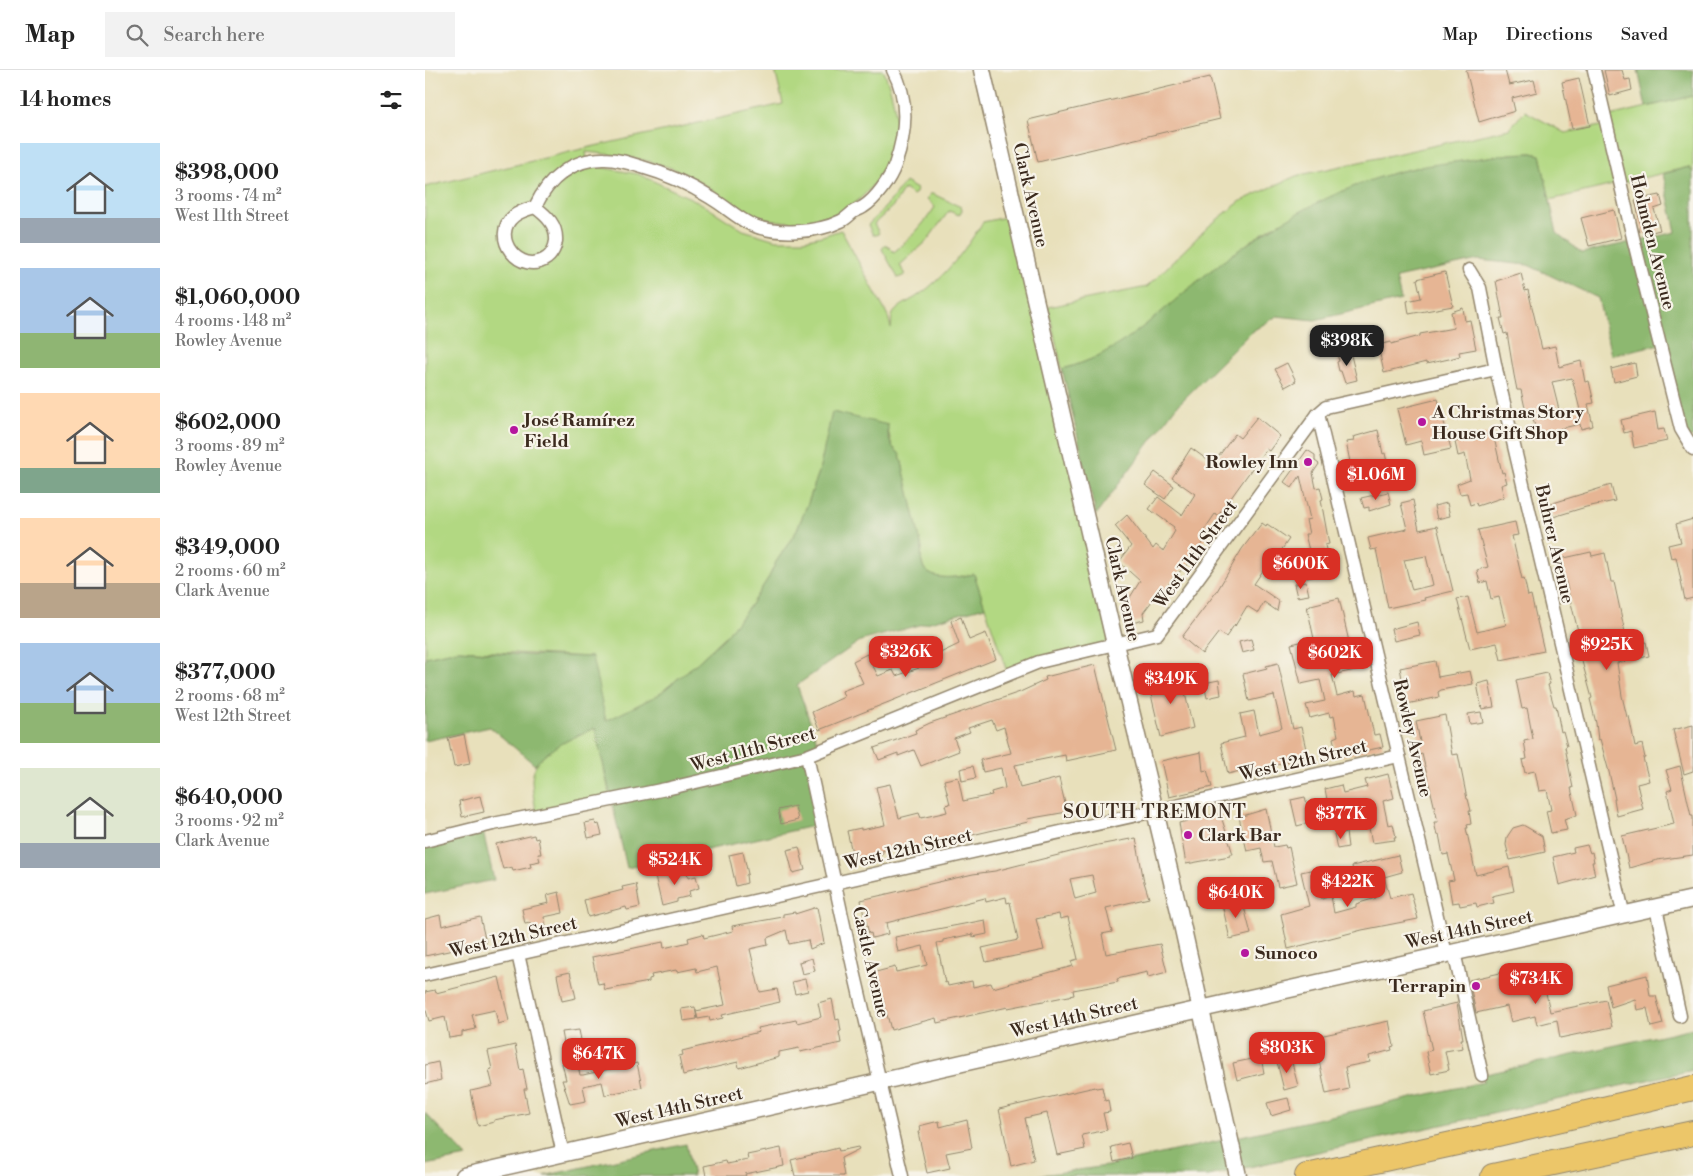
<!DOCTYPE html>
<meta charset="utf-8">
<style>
body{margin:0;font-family:"Libre Bodoni",serif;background:#f2f2f2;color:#222;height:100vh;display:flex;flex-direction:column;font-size:19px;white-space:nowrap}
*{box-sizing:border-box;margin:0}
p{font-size:16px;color:#767676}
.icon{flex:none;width:28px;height:28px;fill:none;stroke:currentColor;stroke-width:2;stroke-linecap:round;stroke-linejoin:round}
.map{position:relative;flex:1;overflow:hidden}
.sheet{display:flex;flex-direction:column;background:#fff;width:425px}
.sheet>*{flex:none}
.price{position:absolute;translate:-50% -42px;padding:0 11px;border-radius:10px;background:#d93025;color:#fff;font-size:16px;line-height:32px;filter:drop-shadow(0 1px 2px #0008)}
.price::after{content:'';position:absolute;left:50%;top:30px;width:15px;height:11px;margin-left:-8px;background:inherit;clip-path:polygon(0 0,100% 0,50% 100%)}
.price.selected{background:#222;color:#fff}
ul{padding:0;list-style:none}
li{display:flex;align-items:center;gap:15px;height:125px;padding:0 20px}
li span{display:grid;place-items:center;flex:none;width:140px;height:100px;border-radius:0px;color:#555}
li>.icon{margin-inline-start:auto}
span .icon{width:60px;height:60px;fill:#fffc;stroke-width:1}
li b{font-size:21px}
h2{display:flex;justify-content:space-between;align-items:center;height:60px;padding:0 20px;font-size:21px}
header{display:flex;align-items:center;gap:30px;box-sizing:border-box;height:70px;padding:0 25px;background:#fff;border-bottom:1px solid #e0e0e0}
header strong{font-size:24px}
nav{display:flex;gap:28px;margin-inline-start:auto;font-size:18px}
.search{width:350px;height:45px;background:#f2f2f2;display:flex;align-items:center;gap:12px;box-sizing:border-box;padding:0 18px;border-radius:0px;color:#767676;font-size:19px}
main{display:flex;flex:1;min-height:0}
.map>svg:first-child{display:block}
.green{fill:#b2d882;stroke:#768150}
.forest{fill:#8db870;stroke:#647147}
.building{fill:#e6b594;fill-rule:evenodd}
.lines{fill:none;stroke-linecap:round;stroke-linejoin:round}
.minor-casing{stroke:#92856c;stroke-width:15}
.tertiary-casing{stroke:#92856c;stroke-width:19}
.motorway-casing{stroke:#92856c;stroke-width:26}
.minor{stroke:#fff;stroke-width:12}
.tertiary{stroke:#fff;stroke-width:16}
.motorway{stroke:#ecc669;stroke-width:24}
.poi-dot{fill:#b5179e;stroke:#f7f3e8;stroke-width:2}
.labels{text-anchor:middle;stroke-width:4.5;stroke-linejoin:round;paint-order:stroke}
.street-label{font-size:18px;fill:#3b2a1e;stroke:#f7f3e8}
.poi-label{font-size:18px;font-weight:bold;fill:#3b2a1e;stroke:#f7f3e8;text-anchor:start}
.neighbourhood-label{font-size:19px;letter-spacing:1px;fill:#3b2a1e;stroke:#f7f3e8}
</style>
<header>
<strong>Map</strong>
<div class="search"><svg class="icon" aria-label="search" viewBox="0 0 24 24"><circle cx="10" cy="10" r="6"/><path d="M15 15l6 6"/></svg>Search here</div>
<nav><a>Map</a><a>Directions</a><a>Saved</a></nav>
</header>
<main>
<section class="sheet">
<h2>14 homes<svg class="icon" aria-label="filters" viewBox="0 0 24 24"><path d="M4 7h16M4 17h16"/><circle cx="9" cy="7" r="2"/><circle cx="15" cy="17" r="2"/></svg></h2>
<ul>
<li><span style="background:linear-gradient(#bfe0f5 75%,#9aa5b1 0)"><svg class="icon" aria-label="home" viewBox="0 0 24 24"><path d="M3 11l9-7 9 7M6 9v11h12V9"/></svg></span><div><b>$398,000</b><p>3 rooms · 74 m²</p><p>West 11th Street</p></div></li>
<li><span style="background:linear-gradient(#a9c7e8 65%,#8fb573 0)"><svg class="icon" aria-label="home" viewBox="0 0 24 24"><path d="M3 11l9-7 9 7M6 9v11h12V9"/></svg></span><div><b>$1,060,000</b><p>4 rooms · 148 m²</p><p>Rowley Avenue</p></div></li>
<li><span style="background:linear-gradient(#ffd9b3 75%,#7fa58c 0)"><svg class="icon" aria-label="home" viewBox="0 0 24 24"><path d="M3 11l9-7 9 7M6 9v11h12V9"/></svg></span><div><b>$602,000</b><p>3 rooms · 89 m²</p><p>Rowley Avenue</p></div></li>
<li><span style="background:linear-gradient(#ffd9b3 65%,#b9a48a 0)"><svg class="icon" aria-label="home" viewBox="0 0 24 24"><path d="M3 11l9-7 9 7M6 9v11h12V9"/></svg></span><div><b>$349,000</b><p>2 rooms · 60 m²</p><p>Clark Avenue</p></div></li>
<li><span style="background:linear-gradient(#a9c7e8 60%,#8fb573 0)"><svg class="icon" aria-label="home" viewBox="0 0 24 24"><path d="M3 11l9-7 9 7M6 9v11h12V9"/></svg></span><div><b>$377,000</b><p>2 rooms · 68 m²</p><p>West 12th Street</p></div></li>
<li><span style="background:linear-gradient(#dfe7d0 75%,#9aa5b1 0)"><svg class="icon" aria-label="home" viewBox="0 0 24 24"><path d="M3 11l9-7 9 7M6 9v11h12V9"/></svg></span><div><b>$640,000</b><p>3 rooms · 92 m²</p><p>Clark Avenue</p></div></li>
</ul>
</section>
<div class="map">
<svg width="1268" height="1106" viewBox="0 0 1268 1106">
<rect width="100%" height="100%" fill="#f7f3e8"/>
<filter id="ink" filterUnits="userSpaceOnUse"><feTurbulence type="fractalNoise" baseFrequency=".02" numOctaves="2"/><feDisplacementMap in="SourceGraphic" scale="10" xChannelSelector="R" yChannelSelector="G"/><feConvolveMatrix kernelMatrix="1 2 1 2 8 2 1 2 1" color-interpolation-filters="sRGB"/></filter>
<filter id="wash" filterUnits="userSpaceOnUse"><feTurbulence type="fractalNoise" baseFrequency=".0096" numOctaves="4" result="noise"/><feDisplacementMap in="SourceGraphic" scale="20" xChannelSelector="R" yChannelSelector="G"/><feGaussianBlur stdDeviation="1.12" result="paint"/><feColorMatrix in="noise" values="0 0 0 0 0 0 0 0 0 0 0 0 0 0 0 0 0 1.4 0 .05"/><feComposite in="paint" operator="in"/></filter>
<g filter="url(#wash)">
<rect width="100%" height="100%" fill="#e8e0bb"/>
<g class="green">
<path d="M350,0H458L460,4C475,44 476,72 452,109C426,149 380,160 336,147C330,145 323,144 318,141C311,138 305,132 299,128C283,117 265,105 246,98C219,88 190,85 161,82L163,95L213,104L274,132L318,160L351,170H379L397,166L416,160L463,246L466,258C467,255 466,249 467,246C471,236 486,231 494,225C521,206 540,180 558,152L590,145L690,574L583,605L549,504C525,509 490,514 497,478L475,384L467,376L463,360L408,342L394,402L383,433L371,462L351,492L344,507L325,536L300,567L272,593L233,625L181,652L166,587L34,580L0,587V117L161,78L358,34Z"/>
<path d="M1268,26V103L1264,97L1125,130L1115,85L1107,83L1085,84L990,98L965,104L912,124L847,157L826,171L773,211L730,249L695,274L667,289L649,296L637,299L623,237L722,217L784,156L816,131L871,106L1084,59L1100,41L1140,63L1181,55L1180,47Z"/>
<path d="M480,112L492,119L491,123L488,125L479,119L469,135L449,154L454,163L452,165H448L443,155L463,134Z"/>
<path d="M505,124H508L536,137L537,140L534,145L524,141L501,172L475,195L480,205L473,208L457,179L460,175H462L469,182C485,169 499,154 510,137L502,129Z"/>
<path d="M170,657L186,731L112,746C110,734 107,722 107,710C108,680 148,669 170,657Z"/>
</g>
<g class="forest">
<path d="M1213,0H1268V26L1221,37Z"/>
<path d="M1107,83L1115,85L1132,163L1157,183L1251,162L1238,104L1264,97L1268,103V367L1262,368L1235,274L1186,285L1173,228L1103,195L1053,190L971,208L976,230L890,250L852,246L826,262L750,338L671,445L637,299C692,286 731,245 773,211C832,162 914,113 990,98C1007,94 1025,93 1043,90C1064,87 1085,83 1107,83Z"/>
<path d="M407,342L463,355C462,367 465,377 475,384L497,478C490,514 525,509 549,504L560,537L435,571L372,615L395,680L382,686L397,754L202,798L170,658C149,667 125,677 110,695L65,657L0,671V587L34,580L101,585L167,587L181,651L233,625L272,593L300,567L325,536L344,507L351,492L371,462L383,433L394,402Z"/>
<path d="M57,757L69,810L0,824V771Z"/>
<path d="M1268,958V1000L783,1106H609L682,1096L1058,1012L1057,1005Z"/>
<path d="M0,1043L42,1087L0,1095Z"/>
<path d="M261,1074L268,1106H119Z"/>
</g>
<g id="blocks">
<g class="building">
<path d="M1041,0H1080L1084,15L1109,10L1112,22L1087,28L1090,41L1054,52Z"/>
<path d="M1179,0H1197L1200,10L1205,9L1207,20L1185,26Z"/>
<path d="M785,7L795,49L613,92L603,50Z"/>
<path d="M1154,8L1165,56L1147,59L1137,12Z"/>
<path d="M1235,125L1238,136L1229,139L1235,160L1218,164L1210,130Z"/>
<path d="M1189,140L1196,168L1164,176L1156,148Z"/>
<path d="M1020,202L1028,236L984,244L982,231L996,228L992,209Z"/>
<path d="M1096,203L1100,221L1103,220L1117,279L1130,276L1134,297L1156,291L1160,312L1164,311L1169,333L1163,334L1168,356L1156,359L1155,354L1112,364L1107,345L1102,347L1096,320H1092L1089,305L1082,263L1079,264L1075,248H1078L1071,211ZM1147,308L1155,340L1135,344L1127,312Z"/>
<path d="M1038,238L1040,251L1045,250L1051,279L1034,282L1035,286L1024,289L1001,294V292L959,303L953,275L966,272V274L995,266V264L1029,258L1026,242Z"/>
<path d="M925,281L932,310L920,313L916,301H914L912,292L914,291L912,284Z"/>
<path d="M862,293L871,311L860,317L850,299Z"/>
<path d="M1210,293L1212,306L1189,312L1186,299Z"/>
<path d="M1013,329L1026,379L999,385L996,371L981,375L972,339Z"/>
<path d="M1230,342L1233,360L1239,359L1242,371L1209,378L1206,361L1199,363L1196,350Z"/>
<path d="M832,347L855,366L844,381L841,379L793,446L790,444L777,463L782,467L763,494L749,507L739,521L736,519L718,543L719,550L707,553L705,545L700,546L697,530L704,529L715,511L694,492L706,476L690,456L702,445L728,479L731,475L738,481L750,461L748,459L749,457L724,439L733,427L757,445L770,424L747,408L766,378L788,394L810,364L815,368Z"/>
<path d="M953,360L958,384L960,383L963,397L923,407L919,394L925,392L921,372L929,371L928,367Z"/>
<path d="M1068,363L1077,403L1079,402L1082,413L1076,415L1079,427L1052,436L1051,433L1045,435L1042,423L1035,424L1032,414L1045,409L1040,384L1033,386L1030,372Z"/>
<path d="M882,380L890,385V391L894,394L888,403L891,418L895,417L898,429L896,430L904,474L900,475L906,503L882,508L879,495L887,493L880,464H884L881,450L885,449L875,406L867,418L859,412Z"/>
<path d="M730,402L749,416L740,429L720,415Z"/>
<path d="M1186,415L1190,431L1161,437L1128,447L1125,434Z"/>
<path d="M963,422L966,434L944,441V437L939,438L936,428Z"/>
<path d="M988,430L994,460L1012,456L1028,521L999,528L1000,530L963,538L951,479L946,480L943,468L982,459L976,433ZM1001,486L1008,515L987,520L979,490Z"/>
<path d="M1022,433L1025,446L1012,449L1009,436Z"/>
<path d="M1268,449V528L1260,530L1251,487L1246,488L1243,475L1256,472L1251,454Z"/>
<path d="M1090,452L1093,465L1087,466L1097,509L1099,508L1103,526L1106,525L1119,581L1076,590L1072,573L1045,579L1032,529L1043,527L1052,562L1081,555L1074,527L1066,529L1062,511L1055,513L1052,500L1063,497L1053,460Z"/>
<path d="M837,453L841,456L842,454L864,469L845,497L841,496L829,514L854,531L852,541L839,532L833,543L822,536L810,556V554L801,567L794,562L777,584L757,567L792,521L817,479Z"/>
<path d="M1166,482L1167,486L1180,483L1186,512H1189L1203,576L1221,572L1224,586L1192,593L1197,626L1202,647L1204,646L1210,676L1217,674L1220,688H1218L1224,711L1212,714L1218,739L1192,746L1189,729H1190L1184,702L1175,669L1173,670L1171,653L1165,629L1167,628L1149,562L1153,561L1135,489Z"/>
<path d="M881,512L884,525L872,527L869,514Z"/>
<path d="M914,528L927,585L931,584L935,599L907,605L912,626L930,621L931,626L940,624L949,665L955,664L958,677L916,686H912L908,668L913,666L909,646L905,647L904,643L885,648L881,635L900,631L895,610L876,614L866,574L889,569L882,536Z"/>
<path d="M536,547L544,570L561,563L571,589L394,660L387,642L419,627L417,621L438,613L428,591L442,584L453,606L468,600L471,606L494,598L492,591L506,585L507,587L534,574L526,551Z"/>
<path d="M992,552L995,565L969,571L966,559Z"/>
<path d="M826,569L829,580L817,583L814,572Z"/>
<path d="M1010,591L1013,607L1045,601L1048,614L1016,620L1013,622L1014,627L982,634L975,598Z"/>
<path d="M853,593L868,659L876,657L883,688L823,701V699L803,704L796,673L820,667L815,644L829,641L834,664L857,658L849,625L824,631L818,604L842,598L841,596Z"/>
<path d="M670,595L691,680L641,691L640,685L590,695L595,718L634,708L642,742L602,749L603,752L487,779L486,774L457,781L458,783L429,791L422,761L436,758V760L460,755L451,717L465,714L474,748L494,743L496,748L522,742L520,735L525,734L519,710L533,707L538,731L567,725L566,722L580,718L576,698L558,702L555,690L586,683L579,657L571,660L567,650L543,658L545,662L529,668L534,681L496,696L489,680L473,686V683L454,690L449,678L491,663L490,660L505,653L595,622L621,610L620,607Z"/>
<path d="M1122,603L1125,614L1123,615L1129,636H1131L1136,662L1138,661L1142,676L1140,677L1148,718H1146L1152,745L1139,749L1142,760L1126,763L1121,741L1126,740L1122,720L1114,721L1110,701L1100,703L1097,690L1102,689L1099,671L1108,669L1102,638L1097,639L1091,610Z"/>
<path d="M759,604L762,619H759L768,658L736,667L723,612Z"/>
<path d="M794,610L796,625L782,628L779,613Z"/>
<path d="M1064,611L1069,637L1057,639L1052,614Z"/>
<path d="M1056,642L1058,652L1045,654L1043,644Z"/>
<path d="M1020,645L1027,685L1033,684L1042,729H1043L1046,741H1044L1046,754L1042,755L1043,758H1041L1051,805L1084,797L1089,821L1067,826L1069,833L1052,837L1051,833L1035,836L1034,832L1027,833L1023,811L1029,810L1023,784L1018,785L1014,764L1012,765L1009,752H1013L997,684L994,685L991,673L995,672L991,651Z"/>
<path d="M1268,655V701L1259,704L1248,660Z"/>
<path d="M39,664L45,694L29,697L23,668Z"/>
<path d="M776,682L778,701L782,700L787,717L744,727L736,691Z"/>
<path d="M548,696L551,708L537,711L535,699Z"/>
<path d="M1255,696L1266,746H1268V785L1232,790L1204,798L1197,766L1249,754L1242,721L1247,719L1241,700Z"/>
<path d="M963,704L969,728L958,731L963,755L968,754L971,767H969L970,770L947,773L943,753L937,754L934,736L928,738V735L904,740L900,719L916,715L918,723L942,717L940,710Z"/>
<path d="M55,726L59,742L37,747L34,731Z"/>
<path d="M880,727L887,752L872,756L866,730Z"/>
<path d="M370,736L373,750L356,754L353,740Z"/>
<path d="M841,739L849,777L860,775L861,778L864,777L872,813L853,817L847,791L839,792L836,778L822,781L814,747Z"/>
<path d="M795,743L808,784H804L805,786L761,794L754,753Z"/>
<path d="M170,751L171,755L174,754L177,765L163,768L160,753Z"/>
<path d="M1098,755L1117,766L1120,782L1085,790L1081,775L1082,767L1088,758Z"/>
<path d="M921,762L923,777L912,779L909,764Z"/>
<path d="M109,765L110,769L113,768L116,784H113L115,791L105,793L106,797L88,801L87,797L78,799L71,774Z"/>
<path d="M711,768L719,812L724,828L681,838L687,862L677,864L681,884L735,874L742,902L723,907L722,902L692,909L693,912L648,920L649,925L583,938V937L512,953L511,948L466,960L451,902L470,897L471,902L502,895L498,876L473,882L470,867L560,850L562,864L548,867V864L518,870V872L512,873L520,913L522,912L523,916L547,911L548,917L566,913L568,918L648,896L646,891L653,889L643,847L635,849L634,844L611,849L619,880L561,892L557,878L593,870L585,832L582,833L581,827L561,832L560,828L461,853L463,864L447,868L446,863L444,864L441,851L440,852L436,830L548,804L570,801L673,775ZM667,805L671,823L650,829L645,809Z"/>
<path d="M1162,775L1165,783L1167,782L1169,792H1167L1170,805L1134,815L1128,787L1149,782L1148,778Z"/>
<path d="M374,777L380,800L368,803L362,780Z"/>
<path d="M318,782L323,804L321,805L322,813L311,816L304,785Z"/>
<path d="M973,785L977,802L959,807L965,828L986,823L993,849L937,860L863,879L856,844L884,836L876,802L890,799L897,829L906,826L909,843L931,837V834L951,828L945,803L929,807L927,796Z"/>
<path d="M261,796L263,808L271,806L274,818L264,821L265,826L252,829V832L237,836L230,806L249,802L248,799Z"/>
<path d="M211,814L215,837L202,840L201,837L163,847L159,830L198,820L197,817Z"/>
<path d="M134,822L138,843L119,847L121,857L110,859L109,856L106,857L105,853L100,854L97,839L124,833L122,825Z"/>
<path d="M817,829L826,864L805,869L797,834Z"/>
<path d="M392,837L399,873L385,879L383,870L364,874L361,860L342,868L343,875L325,879L335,922L352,919L355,932L297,945L298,948L285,951L284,947L273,949L271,941L300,935L292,897L272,902L271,898L252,902L251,900L226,905L227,908L224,909V912L180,920L178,913L173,914L167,887L238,872L239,878L264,872L263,868L278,864L279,868L308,861L307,856L358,847V844L370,842V844Z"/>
<path d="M15,845L17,856L55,847L61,873L0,886V849Z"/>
<path d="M387,888L390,901L377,904L374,892Z"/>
<path d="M1093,899L1099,923L1120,918L1125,942L1181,930L1187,957L1135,968L1132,950L1112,955L1110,946L1086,952L1082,936L1051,943L1044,910Z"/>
<path d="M145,902L151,928L137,931L132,905Z"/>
<path d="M1222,905L1225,926H1231L1238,954L1226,957L1222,938L1212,940L1210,929L1186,937L1181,915Z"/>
<path d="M74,907L84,951L73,954L70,940L47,945L51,959L37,962V966L24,968L20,947L4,951L0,937V922L10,920L11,923Z"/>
<path d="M380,909L383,921L370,924L367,912Z"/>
<path d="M407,929L411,950L414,949L416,961L414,962L416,973L375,982L374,978L354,982V987L314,998L313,992L258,1005L254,986L258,985L257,981L334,962L333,958L371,950L372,953L396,947L393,933Z"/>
<path d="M1032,933L1038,969H1036L1038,978L1020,981L1024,1000L1006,1004L1001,982L1007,980L998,941Z"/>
<path d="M270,937L272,949L258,951L256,939Z"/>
<path d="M964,951L969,976L966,977L967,980L944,986L945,992L920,997L924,1019L901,1024L893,985L889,986L885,968Z"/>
<path d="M154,960L157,975L140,978L137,962Z"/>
<path d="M90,975L95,1000L98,999L102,1019H99L104,1043L69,1050V1052L53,1056L46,1021L68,1016L64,1000L67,999L63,981Z"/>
<path d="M151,986L155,1005H158L212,993L217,1017L180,1025L177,1012L158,1016L161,1031L145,1034L137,1010H141L137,993H141L140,989Z"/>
<path d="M836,987L839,1003L812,1010L808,993Z"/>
<path d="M866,989L873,1016L859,1020L852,992Z"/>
<path d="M13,992L16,1010L0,1014V995Z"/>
<path d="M670,1017L671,1018L677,1017L680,1031L683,1030L685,1042L678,1043L682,1060L657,1065L660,1079L632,1085L622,1043L600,1048L609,1090L586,1096L574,1039Z"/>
<path d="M863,1028L866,1040L846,1046L842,1033Z"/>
<path d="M542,1050L547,1078L521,1083L525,1098L502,1103L493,1062H495L494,1056L514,1051L515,1057Z"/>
<path d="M703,1073L707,1088L689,1092L686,1077Z"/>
<path d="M433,1077L434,1079L416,1088L419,1106H370L366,1090L413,1078L414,1081Z"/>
<path d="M356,1078L359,1096L320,1104L321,1106H281L279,1096L301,1091L302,1094L323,1090L322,1085Z"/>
</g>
</g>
</g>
<g filter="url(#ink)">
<use href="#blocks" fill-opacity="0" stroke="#92856c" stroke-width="1"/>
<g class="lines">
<g class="minor-casing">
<g id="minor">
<path d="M1169,0L1209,172L1256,359L1268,379"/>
<path d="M110,137C122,146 132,155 131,171C130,178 127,184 122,188C95,207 64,166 89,146C95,141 103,139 110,137C123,109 148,88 180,89C193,89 205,93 217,97C242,104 264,114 286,128C300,136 312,148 327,155C351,165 392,163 416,151C421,149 424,145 428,142C431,140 435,139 438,137C451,129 465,109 470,95C481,64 485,31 468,0"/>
<path d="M1044,200L1055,218L1071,299L1199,846"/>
<path d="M893,344L1021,884"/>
<path d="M382,686L429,901L477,1106"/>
<path d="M0,771L68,754L241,719L382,686L614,592L732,564L893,344L901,337L1071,299"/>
<path d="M1231,838L1255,946"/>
<path d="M1029,882L1057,1005"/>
<path d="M93,884L138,1084"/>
<path d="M0,905L974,686"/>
</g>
</g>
<g class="tertiary-casing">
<g id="tertiary">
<path d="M557,0L690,574L754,841L813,1106"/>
<path d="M39,1106L731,949L1268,829"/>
</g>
</g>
<g class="motorway-casing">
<g id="motorway">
<path d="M882,1106L1068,1065L1268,1018"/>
<path d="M1068,1106L1268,1063"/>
</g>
</g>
<use href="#minor" class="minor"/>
<use href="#tertiary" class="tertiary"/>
<use href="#motorway" class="motorway"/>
</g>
</g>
<g class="poi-dot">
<circle cx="997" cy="352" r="5"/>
<circle cx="89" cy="360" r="5"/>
<circle cx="883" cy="392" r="5"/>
<circle cx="763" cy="765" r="5"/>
<circle cx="820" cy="883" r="5"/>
<circle cx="1051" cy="916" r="5"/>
</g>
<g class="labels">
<g class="street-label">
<text transform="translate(606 125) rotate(77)" y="6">Clark Avenue</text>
<text transform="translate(1228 172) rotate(76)" y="6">Holmden Avenue</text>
<text transform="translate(1130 474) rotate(77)" y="6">Buhrer Avenue</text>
<text transform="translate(770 484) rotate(-54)" y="6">West 11th Street</text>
<text transform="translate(698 519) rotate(77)" y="6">Clark Avenue</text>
<text transform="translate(988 668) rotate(77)" y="6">Rowley Avenue</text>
<text transform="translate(328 679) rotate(-15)" y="6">West 11th Street</text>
<text transform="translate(878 690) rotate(-13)" y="6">West 12th Street</text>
<text transform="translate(483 779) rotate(-13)" y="6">West 12th Street</text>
<text transform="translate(1044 859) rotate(-12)" y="6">West 14th Street</text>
<text transform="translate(88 867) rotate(-13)" y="6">West 12th Street</text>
<text transform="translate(446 892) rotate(77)" y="6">Castle Avenue</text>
<text transform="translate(649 947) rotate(-13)" y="6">West 14th Street</text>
<text transform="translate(254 1037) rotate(-13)" y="6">West 14th Street</text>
</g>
<g class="poi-label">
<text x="1007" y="348">A Christmas Story<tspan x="1007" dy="21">House Gift Shop</tspan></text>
<text x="99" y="356">José Ramírez<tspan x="99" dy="21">Field</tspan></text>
<text x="873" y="398" text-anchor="end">Rowley Inn</text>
<text x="773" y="771">Clark Bar</text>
<text x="830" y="889">Sunoco</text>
<text x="1041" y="922" text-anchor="end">Terrapin</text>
</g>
<g class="neighbourhood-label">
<text x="730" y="748">SOUTH TREMONT</text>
</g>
</g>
</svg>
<b class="price selected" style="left:922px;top:297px">$398K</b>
<b class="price" style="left:951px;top:431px">$1.06M</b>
<b class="price" style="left:876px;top:520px">$600K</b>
<b class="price" style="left:1182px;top:601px">$925K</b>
<b class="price" style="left:481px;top:608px">$326K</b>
<b class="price" style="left:910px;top:609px">$602K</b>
<b class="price" style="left:746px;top:635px">$349K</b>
<b class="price" style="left:916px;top:770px">$377K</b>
<b class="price" style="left:250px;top:816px">$524K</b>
<b class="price" style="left:923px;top:838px">$422K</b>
<b class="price" style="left:811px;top:849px">$640K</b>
<b class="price" style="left:1111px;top:935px">$734K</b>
<b class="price" style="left:862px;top:1004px">$803K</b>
<b class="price" style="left:174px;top:1010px">$647K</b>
</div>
</main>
